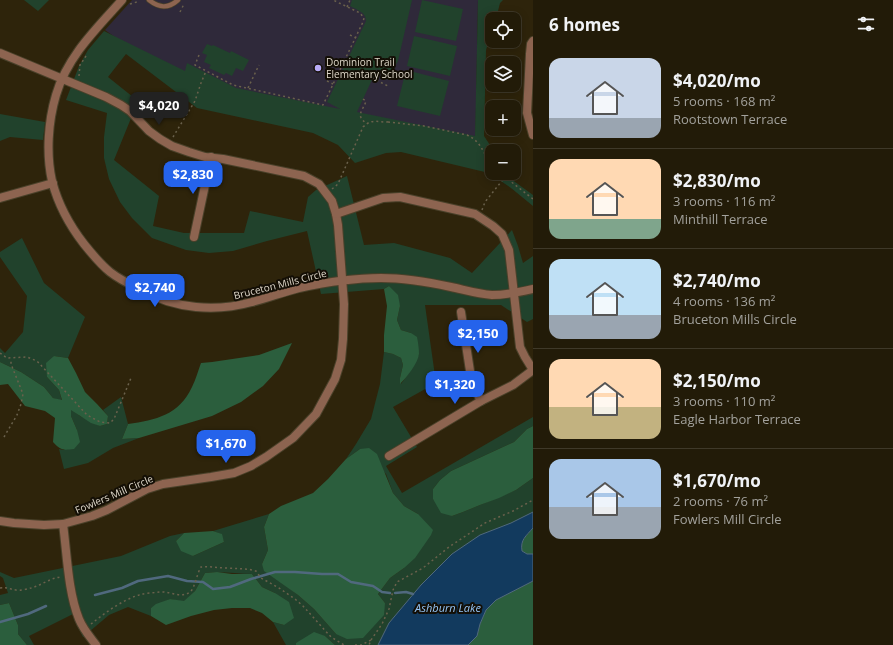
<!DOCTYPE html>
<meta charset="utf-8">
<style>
body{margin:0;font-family:"Open Sans",sans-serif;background:#2e2816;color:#f1f3f6;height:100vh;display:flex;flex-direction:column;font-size:15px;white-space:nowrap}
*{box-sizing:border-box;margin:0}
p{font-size:13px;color:#a2a19c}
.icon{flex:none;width:22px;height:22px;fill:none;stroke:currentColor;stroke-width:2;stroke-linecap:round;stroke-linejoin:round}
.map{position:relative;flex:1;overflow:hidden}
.panel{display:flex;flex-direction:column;background:#221b08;width:360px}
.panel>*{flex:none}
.tools{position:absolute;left:485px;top:12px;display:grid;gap:8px}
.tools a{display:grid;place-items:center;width:36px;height:36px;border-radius:8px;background:#221b08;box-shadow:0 2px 10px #0003,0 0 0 1px #3f3929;font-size:20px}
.price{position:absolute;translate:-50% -34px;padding:0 9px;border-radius:8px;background:#2563eb;color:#fff;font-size:13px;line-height:26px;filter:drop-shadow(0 1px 2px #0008)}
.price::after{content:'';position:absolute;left:50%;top:24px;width:12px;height:9px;margin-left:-6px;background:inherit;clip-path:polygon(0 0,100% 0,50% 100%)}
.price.on{background:#222;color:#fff}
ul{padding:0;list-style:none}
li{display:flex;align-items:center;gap:12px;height:100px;padding:0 16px}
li+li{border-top:1px solid #3f3929}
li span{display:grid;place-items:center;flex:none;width:112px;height:80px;border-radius:12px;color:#555}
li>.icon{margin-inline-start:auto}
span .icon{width:48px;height:48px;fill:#fffc;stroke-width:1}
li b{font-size:17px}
h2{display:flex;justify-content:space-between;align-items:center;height:48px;padding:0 16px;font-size:17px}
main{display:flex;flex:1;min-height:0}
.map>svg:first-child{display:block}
.education{fill:#2f293a}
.green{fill:#21422c}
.forest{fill:#2b5e3d}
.water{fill:#123a5e;stroke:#50697e}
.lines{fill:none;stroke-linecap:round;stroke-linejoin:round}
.stream{stroke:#50697e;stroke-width:2.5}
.lane-casing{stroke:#4a412a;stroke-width:6}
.street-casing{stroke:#4a412a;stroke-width:10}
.path{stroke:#6a614c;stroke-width:1.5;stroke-dasharray:2 3;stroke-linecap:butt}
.lane{stroke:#8d6450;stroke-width:4.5}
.street{stroke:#8d6450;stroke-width:8}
.poi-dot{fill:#b8abf7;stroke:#130e05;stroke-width:1.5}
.labels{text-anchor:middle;stroke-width:4;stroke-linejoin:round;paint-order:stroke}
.poi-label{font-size:10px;fill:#dfd8ca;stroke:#130e05;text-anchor:start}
.street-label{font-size:10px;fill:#dfd8ca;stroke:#130e05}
.water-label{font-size:11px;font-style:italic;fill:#95c5f6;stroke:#130e05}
</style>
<main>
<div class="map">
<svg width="533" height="645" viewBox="0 0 533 645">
<rect width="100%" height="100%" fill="#2e240b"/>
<path class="education" d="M132,0H478L475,158L213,107L105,30Z"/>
<g class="green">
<path d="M24,0H49L38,11Z"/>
<path d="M352,0H412L398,61L390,75L377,69L357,112L475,136L478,0H503L500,3L496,19H492V31L486,50L484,136L494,151H492V173H508L511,179L533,195V206L511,188L489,173L401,152L386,153L355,163L338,145L313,133L197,108L126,54L108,77L138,101L114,160L159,196L153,226L184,233H244L250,211L303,222L308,197L316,190L347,176L364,245L394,243L450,258L472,273L512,230L518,246L523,263L533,256V319L527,322L501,305H425L436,383L393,407L417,447L386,466L402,493L464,457L533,417V426L527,429L514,442L451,471L440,480L433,489V499L452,516L463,512L516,490L533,478V512L452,554L421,585L389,623L378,645H335L325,636L296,643V645H286L273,622L284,625L275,593L262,587L252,574C236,574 221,571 205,573L195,591L184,602L170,599L151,608V616L128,607L109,615L83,637L77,625L73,614L29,636L34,645H27L18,634V625L9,603L0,605V595L8,593L3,578L0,576V572L14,578L121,556L170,536L184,533L176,541L193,556L224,542L221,534L213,531L269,514L264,527L268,550L262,564L284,584L298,595L314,609L336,634L385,603L378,594L390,578L404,568L418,514L404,506L393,493L386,474L360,449L346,459L356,444L371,419L380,384L384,352L393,354L401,358L403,365L400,378L401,384C408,375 414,365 419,354L411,333L401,330L397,320L400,306L389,286L384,289L321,294L307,231L267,241L233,251L209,253L186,250L152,238L132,218L120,202L109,179L104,158V137L107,113L66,100L79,66L88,50L104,31L185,71L187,63L236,88L340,109L327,102L366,21C366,12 357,10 350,6Z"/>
<path d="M422,0L463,9L456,41L415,32Z"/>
<path d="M414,36L457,46L450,76L407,66Z"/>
<path d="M207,44L212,46L213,45L230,53L231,51L249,60L243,71L236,68L232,76L226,73L224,75L209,68L211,65L204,62L207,55L202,53Z"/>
<path d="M406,70L449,81L440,116L397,106Z"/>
<path d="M0,114L45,122L43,140L10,137L0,141Z"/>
<path d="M22,238L44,283L85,317L68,358L54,356L47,377L59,390L62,401L53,398L44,387L21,372L0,362V348L5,353L23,332L27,296L0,257V252Z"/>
<path d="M121,397L128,424L122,439L139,438L113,448L88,463L64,469L59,449L64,450L77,430L71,416V409L80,416L100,426L107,424L108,416L103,410Z"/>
</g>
<g class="forest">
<path d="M389,286L398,295L400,306L397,320L401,330L411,333L417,337C418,342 419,349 419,354C418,363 407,377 400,384V378L403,365L401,358L393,354L384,352V335L387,306L384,289Z"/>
<path d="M292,343L279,369L263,386L241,402L212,416L139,438L122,439L128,424C156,420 179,415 192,387C196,379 198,371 201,363L212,362L259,355Z"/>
<path d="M54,356L68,358L76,373L85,392L97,404L108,416L107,424L100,426L91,423L71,410V416L77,430L80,442L74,449C63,450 61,451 53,442L55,418L45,411L25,406L8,384L0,385V362L21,372L44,387L53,398L62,400L59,390L47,377L46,363Z"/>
<path d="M533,426V478L516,490L499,498L480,505L463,512L452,516L441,513L433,499V489L440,480L451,471L514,442L527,429Z"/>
<path d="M369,448L377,454L393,493L404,506L418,514L433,530L431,535L415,558L404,568L390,578L378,594L385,603L384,615L363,638L347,639L336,634L314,609L298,595L264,571L262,564L268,550L264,527L269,514L281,506L313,493L328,479L346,459L360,449Z"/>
<path d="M533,528V554H527L522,551C520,540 526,536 533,528Z"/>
<path d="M213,531L222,534L224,542L193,556L181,551L176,541L184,533Z"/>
<path d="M217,572L232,574H252L262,587L275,593L289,602L294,618L284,625L273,622L262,613L250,608H232L214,610L191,616L166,625L151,616V608L156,604L170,599L184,601L195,591L205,573Z"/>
<path d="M533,581V645H468L477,636L480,624L486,610L496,599Z"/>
<path d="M9,603L18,625V634L27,645H0V605Z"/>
<path d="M314,632L325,636L335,645H296V643Z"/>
</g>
<path class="water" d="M533,512V528C526,536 520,540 522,551L527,554H533V581L496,600L486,610L480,624L477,636L468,645H378L389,623L421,585L452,554L480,535L511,523Z"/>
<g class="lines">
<g class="stream">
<path d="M395,593L406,592L413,594"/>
<path d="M95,595L122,588L138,581L168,576L187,581L203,582L213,589L230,587L251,579L275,572H295L322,574H338L351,582L373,586L382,592L390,593"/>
<path d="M0,622L28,614L46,606"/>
</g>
<g class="lane-casing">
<path id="lane" d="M149,0C159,8 168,9 178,0"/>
</g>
<g class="street-casing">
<g id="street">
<path d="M122,0C96,29 67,57 56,95C48,122 46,154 52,181C58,204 70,226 84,244C92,254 100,264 110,272C119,279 129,284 139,289C157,299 175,305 196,307C215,309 234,307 252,302C268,298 283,292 299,288C327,282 352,278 381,278C405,278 428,282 451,287C465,290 478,294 492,295C506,295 520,292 533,289"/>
<path d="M533,41L531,44L530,54L527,113L533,135"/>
<path d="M0,53L106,97L121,105L130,111L149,131L160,139L172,146L189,152L205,157L223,159L304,176L319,184L332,201L336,214L338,225L344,304L343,339L341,360L335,379L316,414L293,438L266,457L251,466L234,473L211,477L163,484L147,489L107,510L92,516L63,524L44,525L14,523L0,521"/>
<path d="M0,198L53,183"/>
<path d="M336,214L383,198L400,197L475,214L493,226L502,234L509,250L520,347L525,357L533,370"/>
<path d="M194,237L211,157"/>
<path d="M461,312L472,384L481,401"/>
<path d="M389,456L481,401L513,385L533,370"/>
<path d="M63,524C67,554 68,592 79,619C83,629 90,637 96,645"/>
</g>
</g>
<g class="path">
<path d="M130,4L137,2L138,0"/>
<path d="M347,7L350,0"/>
<path d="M180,12L184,4"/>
<path d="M350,35L356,38"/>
<path d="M199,55L195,65L233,85L323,105L363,22L364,18L360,13L333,0"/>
<path d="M79,76L80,65L86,56"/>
<path d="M372,78L388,86"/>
<path d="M327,81L333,84"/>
<path d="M248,88L259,65"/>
<path d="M363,99L366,101C363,111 355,115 366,123"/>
<path d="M388,122L424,126L467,135C482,142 482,152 492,165"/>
<path d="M173,137L195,101L201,83L206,71"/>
<path d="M500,173L533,199"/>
<path d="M332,189L338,184L363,127C374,116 381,125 391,121"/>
<path d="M482,210L485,202L505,177"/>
<path d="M0,353L7,358L27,357L37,361L87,415L100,422L110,423L114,419L131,378"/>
<path d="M4,437L17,415L21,404L23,394L11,364V359"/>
<path d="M0,588C8,587 9,589 16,590C20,591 27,589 31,588C42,585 50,578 61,577"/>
<path d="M91,624C105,613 122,600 139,595C145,593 153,593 160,592C171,591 180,599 190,592C195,588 197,573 201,567C210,566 218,568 227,568C237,569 246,568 256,571L261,578L279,588L295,599L303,606L331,637L344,645"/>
<path d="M371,640L382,624L389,609L393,590L397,582L423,568L449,547L485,523L513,511L533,500"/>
<path d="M355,645H361L371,640L369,645"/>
</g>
<use href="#lane" class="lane"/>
<use href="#street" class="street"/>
</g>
<circle class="poi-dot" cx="318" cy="68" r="4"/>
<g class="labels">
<g class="poi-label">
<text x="326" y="66">Dominion Trail<tspan x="326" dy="12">Elementary School</tspan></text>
</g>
<g class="street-label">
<text transform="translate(280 284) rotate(-14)" y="4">Bruceton Mills Circle</text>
<text transform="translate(114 494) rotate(-23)" y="4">Fowlers Mill Circle</text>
</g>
<g class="water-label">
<text x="448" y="612">Ashburn Lake</text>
</g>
</g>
</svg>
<div class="tools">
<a><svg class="icon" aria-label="locate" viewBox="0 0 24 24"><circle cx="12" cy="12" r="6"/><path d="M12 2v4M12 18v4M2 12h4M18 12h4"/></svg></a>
<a><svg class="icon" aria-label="layers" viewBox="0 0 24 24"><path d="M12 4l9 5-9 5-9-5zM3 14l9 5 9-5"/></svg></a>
<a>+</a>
<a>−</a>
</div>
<b class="price on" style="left:159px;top:126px">$4,020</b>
<b class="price" style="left:193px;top:195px">$2,830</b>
<b class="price" style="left:155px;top:308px">$2,740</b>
<b class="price" style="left:478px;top:354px">$2,150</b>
<b class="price" style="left:455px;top:405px">$1,320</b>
<b class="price" style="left:226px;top:464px">$1,670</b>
</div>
<section class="panel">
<h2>6 homes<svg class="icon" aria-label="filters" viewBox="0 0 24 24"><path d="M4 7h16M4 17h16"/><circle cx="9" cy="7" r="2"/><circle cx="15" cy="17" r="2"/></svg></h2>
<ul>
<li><span style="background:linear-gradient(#c9d6e8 75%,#9aa5b1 0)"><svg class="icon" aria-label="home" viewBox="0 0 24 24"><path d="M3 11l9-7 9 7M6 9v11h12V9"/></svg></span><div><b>$4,020/mo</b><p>5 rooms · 168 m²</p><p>Rootstown Terrace</p></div></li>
<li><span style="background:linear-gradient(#ffd9b3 75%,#7fa58c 0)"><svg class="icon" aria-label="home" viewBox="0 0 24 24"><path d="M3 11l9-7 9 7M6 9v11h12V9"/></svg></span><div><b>$2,830/mo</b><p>3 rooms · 116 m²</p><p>Minthill Terrace</p></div></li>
<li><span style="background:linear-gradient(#bfe0f5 70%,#9aa5b1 0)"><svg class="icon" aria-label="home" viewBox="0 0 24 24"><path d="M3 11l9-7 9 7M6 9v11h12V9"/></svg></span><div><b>$2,740/mo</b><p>4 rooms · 136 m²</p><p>Bruceton Mills Circle</p></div></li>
<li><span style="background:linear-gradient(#ffd9b3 60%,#c2b280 0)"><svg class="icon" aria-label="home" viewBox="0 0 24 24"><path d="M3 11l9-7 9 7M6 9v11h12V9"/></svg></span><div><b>$2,150/mo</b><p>3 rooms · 110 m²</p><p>Eagle Harbor Terrace</p></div></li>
<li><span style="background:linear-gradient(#a9c7e8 60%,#9aa5b1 0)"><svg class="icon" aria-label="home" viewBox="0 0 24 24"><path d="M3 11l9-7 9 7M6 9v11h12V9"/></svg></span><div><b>$1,670/mo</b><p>2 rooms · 76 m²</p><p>Fowlers Mill Circle</p></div></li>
</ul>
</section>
</main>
